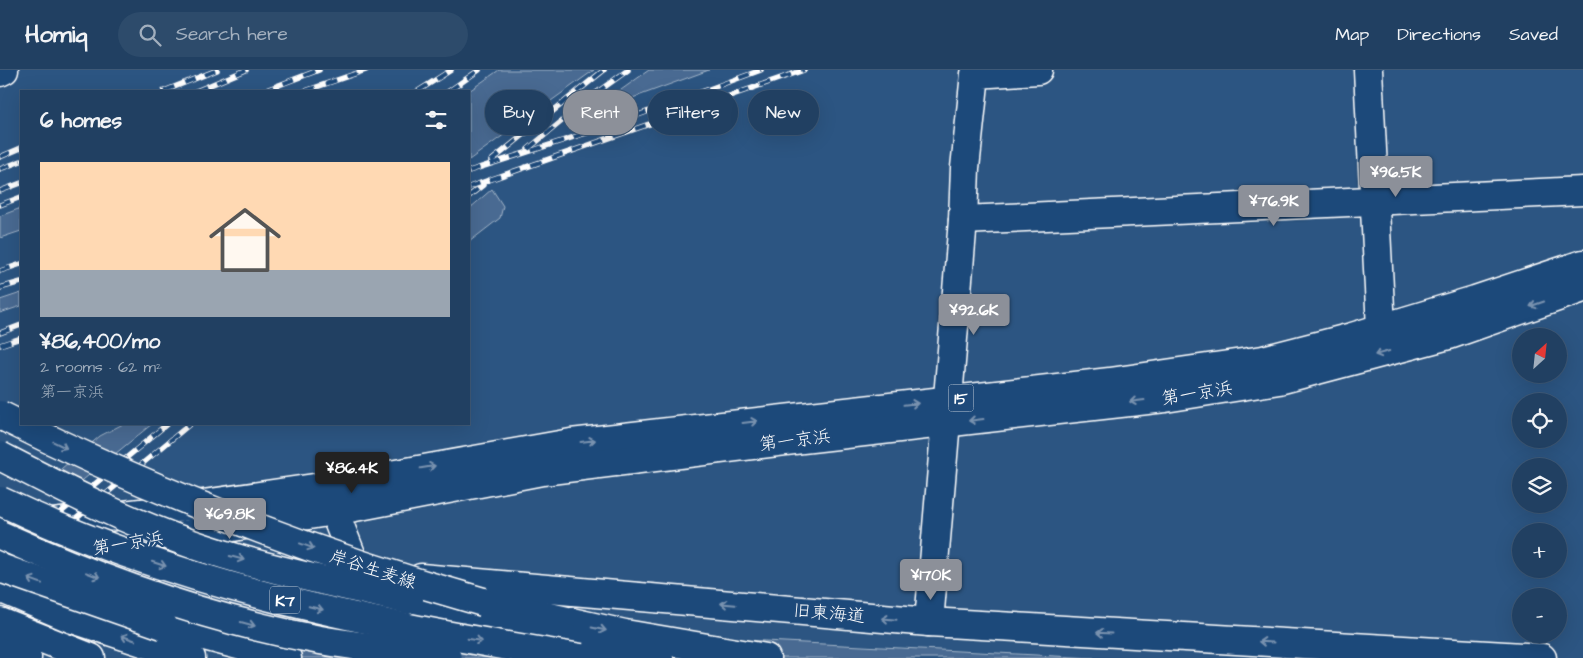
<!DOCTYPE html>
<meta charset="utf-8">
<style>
body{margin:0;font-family:"Architects Daughter","Klee One",sans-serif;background:#2d4b6b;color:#f1f3f6;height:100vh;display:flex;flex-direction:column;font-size:19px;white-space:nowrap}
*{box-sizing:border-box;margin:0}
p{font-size:16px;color:#a2afbe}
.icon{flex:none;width:28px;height:28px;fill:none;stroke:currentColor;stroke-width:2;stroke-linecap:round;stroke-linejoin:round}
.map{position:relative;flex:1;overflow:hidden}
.drawer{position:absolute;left:20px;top:20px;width:450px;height:335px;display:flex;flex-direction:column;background:#214062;border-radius:0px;box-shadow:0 5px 20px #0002,0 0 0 1px #3e5977}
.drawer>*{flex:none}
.top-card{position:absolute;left:485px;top:20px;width:475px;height:45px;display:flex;gap:10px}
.needle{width:32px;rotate:27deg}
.tools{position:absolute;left:1512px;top:258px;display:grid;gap:10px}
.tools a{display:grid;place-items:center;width:55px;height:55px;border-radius:50%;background:#214062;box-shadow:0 5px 20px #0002,0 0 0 1px #3e5977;font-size:25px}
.price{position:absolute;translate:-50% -42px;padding:0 11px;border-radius:5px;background:#8c9099;color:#fff;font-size:16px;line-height:32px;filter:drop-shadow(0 1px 2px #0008)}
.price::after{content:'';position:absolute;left:50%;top:30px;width:15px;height:11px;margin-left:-8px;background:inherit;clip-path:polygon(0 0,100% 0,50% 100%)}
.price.on{background:#222;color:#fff}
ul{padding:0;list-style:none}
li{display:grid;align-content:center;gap:10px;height:265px;padding:0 20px}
li span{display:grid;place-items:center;height:155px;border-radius:0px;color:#555}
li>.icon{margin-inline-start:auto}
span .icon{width:90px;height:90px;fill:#fffc;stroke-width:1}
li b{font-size:21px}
h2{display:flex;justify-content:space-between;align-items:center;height:60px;padding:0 20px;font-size:21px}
.pill{padding:0 18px;border-radius:22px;background:#214062;box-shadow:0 5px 20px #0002,0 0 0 1px #3e5977;font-size:18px;line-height:45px}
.pill.on{background:#8c9099;color:#fff}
header{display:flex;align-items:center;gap:30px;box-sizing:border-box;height:70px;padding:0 25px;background:#214062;border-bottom:1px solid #3e5977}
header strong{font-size:24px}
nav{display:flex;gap:28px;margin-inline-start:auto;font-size:18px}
.search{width:350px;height:45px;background:#2d4b6b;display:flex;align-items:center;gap:12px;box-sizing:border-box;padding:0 18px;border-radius:28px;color:#a2afbe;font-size:19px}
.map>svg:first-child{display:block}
.green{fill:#486b92;stroke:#a4b5c8}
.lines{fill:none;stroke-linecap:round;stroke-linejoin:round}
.minor-casing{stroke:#fff;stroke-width:31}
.highway-casing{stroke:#fff;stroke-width:31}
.minor{stroke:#1f4a7a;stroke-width:28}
.highway{stroke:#1f4a7a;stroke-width:28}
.rail-casing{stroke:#fff;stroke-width:5.5}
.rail{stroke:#1f4a7a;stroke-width:4;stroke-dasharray:11;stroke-linecap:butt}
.minor-bridge-casing{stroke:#fff;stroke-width:31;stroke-linecap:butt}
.highway-bridge-casing{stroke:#fff;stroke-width:31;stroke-linecap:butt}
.minor-bridge{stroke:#1f4a7a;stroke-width:28}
.highway-bridge{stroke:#1f4a7a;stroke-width:28}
.oneway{stroke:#7992af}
.labels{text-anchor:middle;stroke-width:4.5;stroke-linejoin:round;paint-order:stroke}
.shield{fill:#1f4a7a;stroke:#bcc9d7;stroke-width:1}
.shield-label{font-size:16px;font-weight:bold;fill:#fff}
.street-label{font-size:18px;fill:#fff;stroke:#1f4a7a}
</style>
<header>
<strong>Homiq</strong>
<div class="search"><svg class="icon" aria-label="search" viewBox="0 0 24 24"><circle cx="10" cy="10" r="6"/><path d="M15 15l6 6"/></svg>Search here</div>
<nav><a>Map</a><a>Directions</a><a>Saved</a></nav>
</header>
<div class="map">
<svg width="1583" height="588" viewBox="0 0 1583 588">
<rect width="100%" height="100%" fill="#2c5582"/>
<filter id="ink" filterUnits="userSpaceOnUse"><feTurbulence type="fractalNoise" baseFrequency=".02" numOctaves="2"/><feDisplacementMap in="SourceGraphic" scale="10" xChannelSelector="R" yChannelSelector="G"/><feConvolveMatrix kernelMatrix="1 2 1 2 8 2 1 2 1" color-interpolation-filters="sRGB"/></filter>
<g filter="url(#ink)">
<g class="green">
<path d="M499,0H594L469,90V21Z"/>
<path d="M649,0H709L586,45Z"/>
<path d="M492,119L503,136L500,148L469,172V139Z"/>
<path d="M21,138V161L0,168V146Z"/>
<path d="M21,223V236L0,243V230Z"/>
<path d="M123,354H152L57,431L36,420L100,366Z"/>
<path d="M243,544L1094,588H245Z"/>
</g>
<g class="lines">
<g class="minor-casing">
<g id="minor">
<path d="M1368,0L1381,258"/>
<path d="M0,2L4,0"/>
<path d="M963,150L1583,121"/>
<path d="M329,419L334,441L358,502L366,503"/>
<path d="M421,508L929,552L1542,588"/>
<path d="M483,532L625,564L766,588"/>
<path d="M929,552L963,150L965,98L975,4L1038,0"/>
<path d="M0,576L27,588"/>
</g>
</g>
<g class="highway-casing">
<g id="highway">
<path d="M0,459L141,443L328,416L571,373L1110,312L1263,290L1352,267L1475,230L1583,194"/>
<path d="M0,494L334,441L542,401L802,369L1165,328L1279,310L1449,265L1583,218"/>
<path d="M0,518L73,549L191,588"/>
<path d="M409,530L596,576L659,588"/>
<path d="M0,552L91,588"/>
<path d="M163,555L287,588"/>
</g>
</g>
<use href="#minor" class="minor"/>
<use href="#highway" class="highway"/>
<g class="rail-casing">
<g id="rail">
<path d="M164,21L217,0"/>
<path d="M196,21L246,0"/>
<path d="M263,21L319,0"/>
<path d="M305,21L366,0"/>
<path d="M418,21L451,0"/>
<path d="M449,21L479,0"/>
<path d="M528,79L596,23L628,0"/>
<path d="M0,87L21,78"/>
<path d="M491,91L604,0"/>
<path d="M0,99L21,91"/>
<path d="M469,101L611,55L761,0"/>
<path d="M469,117L804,0"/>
<path d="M0,121L21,113"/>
<path d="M469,126L483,115"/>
<path d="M0,135L21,127"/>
<path d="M0,201L21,194"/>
<path d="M0,218L21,212"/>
<path d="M0,263L21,255"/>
<path d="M0,275L21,268"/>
<path d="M0,493L167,354"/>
<path d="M0,512L190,354"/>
</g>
</g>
<use href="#rail" class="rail"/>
<g class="minor-bridge-casing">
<path id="minor-bridge" d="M0,345C155,423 317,485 483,532"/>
</g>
<g class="highway-bridge-casing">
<g id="highway-bridge">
<path d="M0,386C62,418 123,450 189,473C260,498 335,513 409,530"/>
<path d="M0,431C182,518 383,557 581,588"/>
<path d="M0,465C102,511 209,550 320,570C362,577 405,582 447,588"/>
<path d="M0,498L163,555"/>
</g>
</g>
<use href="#minor-bridge" class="minor-bridge"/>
<use href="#highway-bridge" class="highway-bridge"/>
</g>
<defs><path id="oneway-shaft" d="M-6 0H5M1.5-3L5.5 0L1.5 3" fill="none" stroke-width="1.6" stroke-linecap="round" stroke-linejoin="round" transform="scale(1.25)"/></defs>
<g class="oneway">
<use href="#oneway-shaft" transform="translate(1537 234) rotate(161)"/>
<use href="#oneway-shaft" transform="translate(1382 283) rotate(165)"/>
<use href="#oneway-shaft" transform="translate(1137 331) rotate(173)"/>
<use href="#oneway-shaft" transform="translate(911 334) rotate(-6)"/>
<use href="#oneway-shaft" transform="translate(976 350) rotate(173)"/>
<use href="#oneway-shaft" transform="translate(750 352) rotate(-7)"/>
<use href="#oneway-shaft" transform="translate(588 371) rotate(-7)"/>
<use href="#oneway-shaft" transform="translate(60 375) rotate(26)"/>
<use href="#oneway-shaft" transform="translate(428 397) rotate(-10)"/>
<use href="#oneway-shaft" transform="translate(307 476) rotate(20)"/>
<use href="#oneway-shaft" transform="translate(237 488) rotate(15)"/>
<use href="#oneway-shaft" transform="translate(159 494) rotate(18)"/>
<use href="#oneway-shaft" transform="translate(93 505) rotate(21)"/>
<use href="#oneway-shaft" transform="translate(35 511) rotate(-160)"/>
<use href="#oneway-shaft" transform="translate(728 534) rotate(-175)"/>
<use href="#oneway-shaft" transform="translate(316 538) rotate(14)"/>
<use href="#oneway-shaft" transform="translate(889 549) rotate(-175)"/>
<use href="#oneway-shaft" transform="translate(248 554) rotate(15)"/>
<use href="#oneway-shaft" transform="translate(599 559) rotate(12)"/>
<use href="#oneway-shaft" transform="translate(1104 563) rotate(-177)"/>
<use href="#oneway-shaft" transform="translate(128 568) rotate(-161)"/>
<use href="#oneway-shaft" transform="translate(475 570) rotate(10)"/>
<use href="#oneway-shaft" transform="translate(1266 572) rotate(-177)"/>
</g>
</g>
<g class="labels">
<g class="shield">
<rect x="948.5" y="314.5" width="25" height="27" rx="4"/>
<rect x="270" y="516.5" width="30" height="27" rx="4"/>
</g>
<g class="shield-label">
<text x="961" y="334">15</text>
<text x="285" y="536">K7</text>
</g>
<g class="street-label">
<text transform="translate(1197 323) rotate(-9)" y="6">第一京浜</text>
<text transform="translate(795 370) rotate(-7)" y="6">第一京浜</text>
<text transform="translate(128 473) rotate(-9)" y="6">第一京浜</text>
<text transform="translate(373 499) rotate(18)" y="6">岸谷生麦線</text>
<text transform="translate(829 543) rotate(5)" y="6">旧東海道</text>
</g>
</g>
</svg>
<div class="tools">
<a><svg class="needle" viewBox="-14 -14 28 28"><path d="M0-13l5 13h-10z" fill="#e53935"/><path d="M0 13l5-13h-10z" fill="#a2afbe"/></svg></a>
<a><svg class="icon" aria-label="locate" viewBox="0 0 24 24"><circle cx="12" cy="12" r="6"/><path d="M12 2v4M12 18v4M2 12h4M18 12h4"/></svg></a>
<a><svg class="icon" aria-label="layers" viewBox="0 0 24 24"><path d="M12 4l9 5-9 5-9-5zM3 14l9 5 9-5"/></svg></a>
<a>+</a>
<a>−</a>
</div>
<b class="price" style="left:1396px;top:128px">¥96.5K</b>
<b class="price" style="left:1274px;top:157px">¥76.9K</b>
<b class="price" style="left:974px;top:266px">¥92.6K</b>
<b class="price on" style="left:352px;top:424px">¥86.4K</b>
<b class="price" style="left:230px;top:470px">¥69.8K</b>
<b class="price" style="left:931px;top:531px">¥170K</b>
<div class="top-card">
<a class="pill">Buy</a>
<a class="pill on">Rent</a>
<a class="pill">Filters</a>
<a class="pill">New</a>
</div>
<section class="drawer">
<h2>6 homes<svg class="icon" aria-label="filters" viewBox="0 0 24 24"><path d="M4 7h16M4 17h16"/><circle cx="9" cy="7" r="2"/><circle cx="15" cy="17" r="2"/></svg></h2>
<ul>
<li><span style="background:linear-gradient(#ffd9b3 70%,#9aa5b1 0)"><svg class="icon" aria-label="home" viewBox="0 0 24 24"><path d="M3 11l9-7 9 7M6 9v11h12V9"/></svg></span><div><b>¥86,400/mo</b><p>2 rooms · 62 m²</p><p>第一京浜</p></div></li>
</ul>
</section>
</div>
